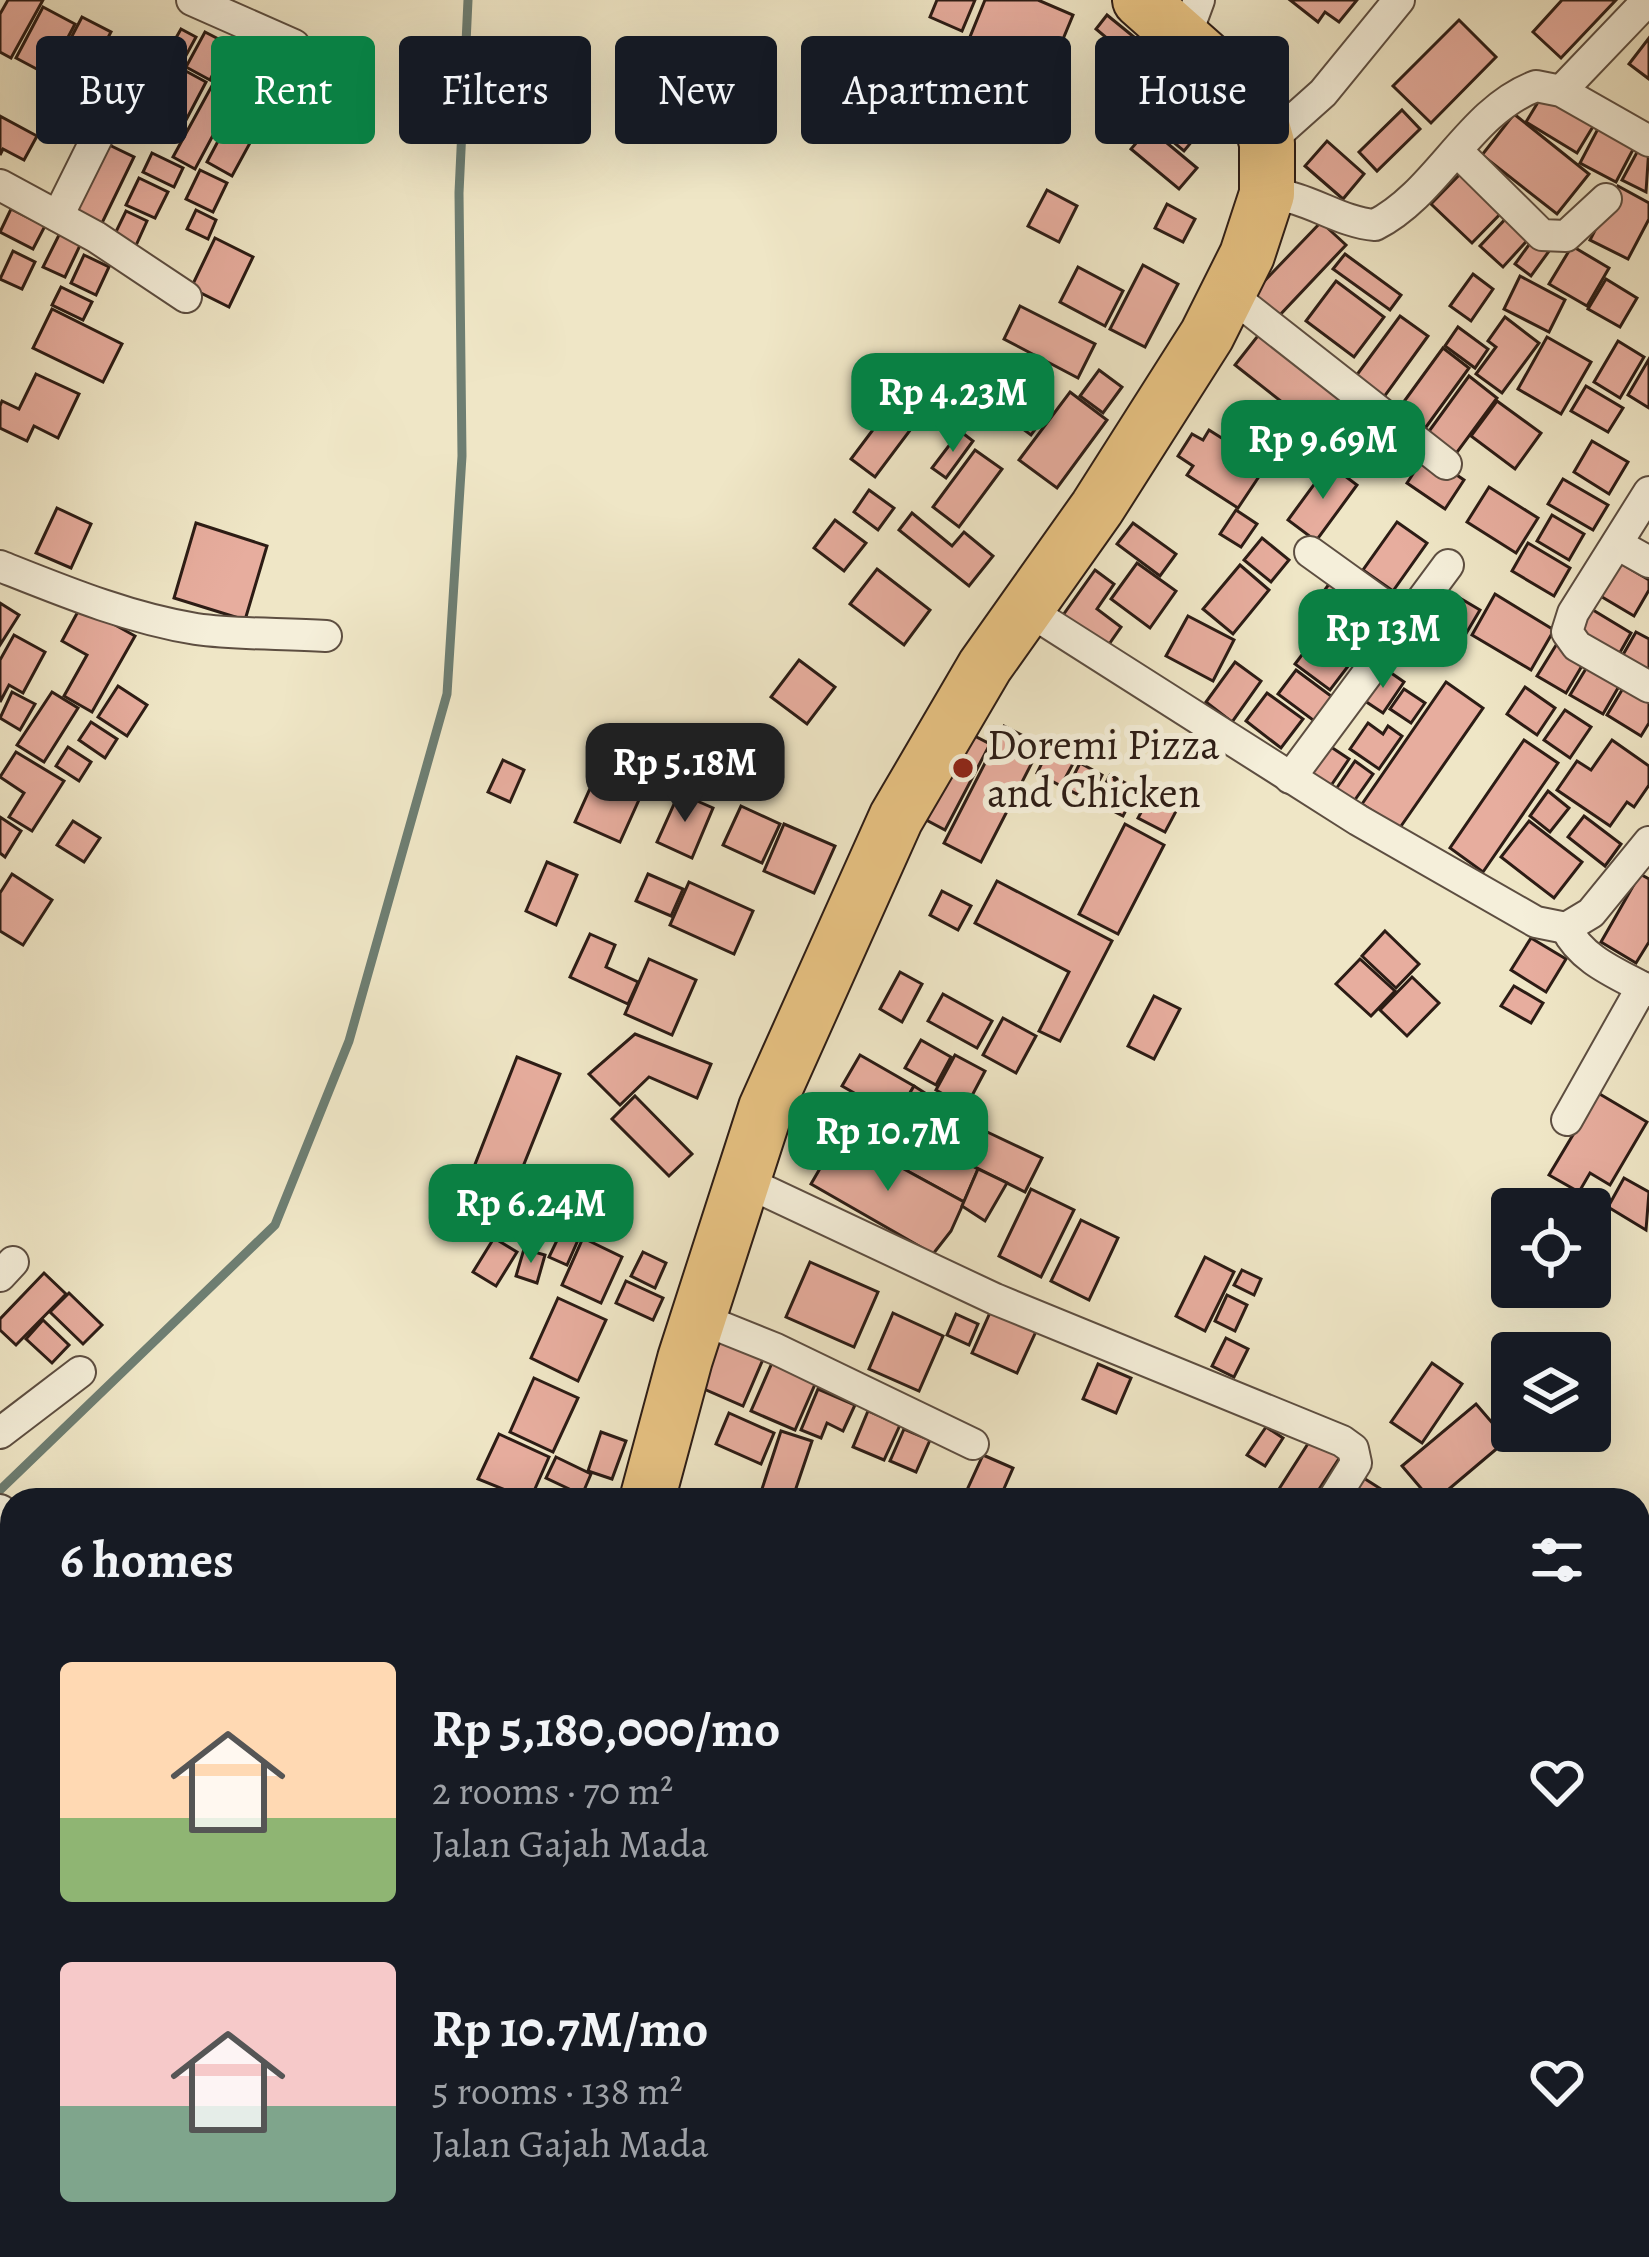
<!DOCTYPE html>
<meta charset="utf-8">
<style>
body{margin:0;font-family:Alegreya,serif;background:#242831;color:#f1f3f6;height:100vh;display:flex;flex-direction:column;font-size:45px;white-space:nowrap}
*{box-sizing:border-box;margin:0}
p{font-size:39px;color:#9ea1a6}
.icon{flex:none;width:66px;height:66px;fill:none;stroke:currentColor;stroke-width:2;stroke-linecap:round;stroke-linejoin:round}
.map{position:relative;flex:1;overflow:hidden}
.drawer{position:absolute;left:0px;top:1488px;width:1650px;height:771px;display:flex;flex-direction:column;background:#171b24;border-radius:36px 36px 0 0;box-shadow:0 12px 48px #0002}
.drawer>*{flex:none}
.banner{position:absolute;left:36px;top:36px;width:1578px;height:108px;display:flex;gap:24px}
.controls{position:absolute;left:1491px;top:1188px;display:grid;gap:24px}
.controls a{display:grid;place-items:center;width:120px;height:120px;border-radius:12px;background:#171b24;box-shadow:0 12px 48px #0002;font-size:60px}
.price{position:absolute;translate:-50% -102px;padding:0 27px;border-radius:24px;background:#0b8043;color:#fff;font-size:39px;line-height:78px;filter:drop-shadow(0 3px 6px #0008)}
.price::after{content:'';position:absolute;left:50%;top:72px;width:36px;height:27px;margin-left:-18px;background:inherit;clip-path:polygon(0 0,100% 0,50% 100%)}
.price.selected{background:#222;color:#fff}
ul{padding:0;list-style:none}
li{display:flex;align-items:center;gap:36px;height:300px;padding:0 60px}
li span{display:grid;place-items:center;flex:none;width:336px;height:240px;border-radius:12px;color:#555}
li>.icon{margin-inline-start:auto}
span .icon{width:144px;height:144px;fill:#fffc;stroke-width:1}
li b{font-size:51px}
h2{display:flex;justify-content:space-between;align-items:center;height:144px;padding:0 60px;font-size:51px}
.pill{padding:0 42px;border-radius:12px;background:#171b24;box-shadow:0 12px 48px #0002;font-size:42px;line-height:108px}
.pill.selected{background:#0b8043;color:#fff}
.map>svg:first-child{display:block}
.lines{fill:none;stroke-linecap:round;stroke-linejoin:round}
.stream{stroke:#6e7e72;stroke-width:9}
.building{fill:#e7ad9e;stroke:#2c1c15;stroke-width:3}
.street-casing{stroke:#5d4e41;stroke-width:34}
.highway-casing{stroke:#2c1c15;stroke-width:58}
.street{stroke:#f5efda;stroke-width:30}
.highway{stroke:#e8c383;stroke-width:54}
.poi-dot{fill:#8f2418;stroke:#f5efda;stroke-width:4.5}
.labels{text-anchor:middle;stroke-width:12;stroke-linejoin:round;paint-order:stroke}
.poi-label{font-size:42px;fill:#2c1c15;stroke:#f5efda;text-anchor:start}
</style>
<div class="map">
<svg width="1649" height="2257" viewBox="0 0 1649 2257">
<rect width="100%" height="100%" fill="#efe6c6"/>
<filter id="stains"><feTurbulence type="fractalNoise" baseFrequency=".00167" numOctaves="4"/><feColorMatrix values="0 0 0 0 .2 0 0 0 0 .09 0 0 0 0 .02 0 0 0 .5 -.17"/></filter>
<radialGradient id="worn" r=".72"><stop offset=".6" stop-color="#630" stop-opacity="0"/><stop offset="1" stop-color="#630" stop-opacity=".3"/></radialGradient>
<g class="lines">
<path class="stream" d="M0,1490L275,1225L349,1041L447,694L462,456L459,193L468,0"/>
</g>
<g class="building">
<path d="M8,0H43L11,58L0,52V14Z"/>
<path d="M937,0H975L962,31L930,17Z"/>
<path d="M985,0H1038L1073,15L1041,92L961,59Z"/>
<path d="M1290,0H1357L1339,22L1325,12L1318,22Z"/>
<path d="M1562,0H1616L1561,58L1533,32Z"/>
<path d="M43,7L75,24L48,75L16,58Z"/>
<path d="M1107,15L1134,37L1122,51L1096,29Z"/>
<path d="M82,17L111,32L80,90L52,74Z"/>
<path d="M1459,20L1496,57L1431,123L1393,86Z"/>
<path d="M181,29L196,37L183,61L168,52Z"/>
<path d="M205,32L228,44L210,80L186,67Z"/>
<path d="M1649,38V79L1629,64Z"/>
<path d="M235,41L256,52L237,88L216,77Z"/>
<path d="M108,42L130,54L118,77L95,65Z"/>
<path d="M1143,46L1176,73L1164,87L1132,60Z"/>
<path d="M262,54L290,69L273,103L244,88Z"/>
<path d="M151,58L171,69L155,98L135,87Z"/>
<path d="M182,69L206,82L175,141L150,128Z"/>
<path d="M95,70L116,82L103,107L82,95Z"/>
<path d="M1133,70L1203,128L1184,151L1114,93Z"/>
<path d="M214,82L235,94L195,169L173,157Z"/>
<path d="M133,89L157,102L142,131L118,118Z"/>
<path d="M1546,89L1597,120L1577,153L1526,122Z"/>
<path d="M244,92L270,106L232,176L207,162Z"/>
<path d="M1402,110L1420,129L1377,171L1359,152Z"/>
<path d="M1514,114L1589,174L1557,214L1482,155Z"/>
<path d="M0,116L37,136L24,160L3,149L0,155Z"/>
<path d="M1601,123L1637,142L1616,182L1580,163Z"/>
<path d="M1149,128L1197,168L1179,189L1131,149Z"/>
<path d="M1327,141L1364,174L1343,199L1305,166Z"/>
<path d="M103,142L134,157L102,223L71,208Z"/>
<path d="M1642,143L1649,147L1646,192L1622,180Z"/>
<path d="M152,153L183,168L174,187L143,172Z"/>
<path d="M1466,168L1507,207L1472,243L1431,204Z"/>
<path d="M200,170L227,183L213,212L186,199Z"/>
<path d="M139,178L168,192L155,218L126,205Z"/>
<path d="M1618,186L1649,203V219L1628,259L1590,240Z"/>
<path d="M1047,190L1077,206L1059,242L1028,226Z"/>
<path d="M1167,204L1195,219L1183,242L1155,228Z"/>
<path d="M11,209L45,226L33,249L0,232Z"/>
<path d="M196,210L216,220L208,239L187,229Z"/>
<path d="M126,211L147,221L133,252L111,242Z"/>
<path d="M1512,212L1534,233L1503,267L1480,246Z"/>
<path d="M1321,222L1346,245L1276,319L1251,295Z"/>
<path d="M63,227L84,237L65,277L43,267Z"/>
<path d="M1536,235L1552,247L1531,276L1515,264Z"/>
<path d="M215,238L253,257L229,307L191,288Z"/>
<path d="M1572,246L1609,268L1587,306L1549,284Z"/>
<path d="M13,251L35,262L22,289L0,279Z"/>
<path d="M1345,254L1401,295L1390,310L1333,269Z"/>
<path d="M84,255L109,267L96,295L71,283Z"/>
<path d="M1143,265L1178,284L1145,347L1110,329Z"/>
<path d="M1078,267L1123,291L1105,326L1060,302Z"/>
<path d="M1473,274L1493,289L1471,321L1450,306Z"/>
<path d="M1520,276L1565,300L1549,332L1504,309Z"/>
<path d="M1606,279L1637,298L1620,327L1588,309Z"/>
<path d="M1336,281L1384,317L1354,357L1306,321Z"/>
<path d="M61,287L92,302L83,320L52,305Z"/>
<path d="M1020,306L1095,344L1078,378L1004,339Z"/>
<path d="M52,309L122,344L103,382L33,348Z"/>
<path d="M1400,316L1428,336L1384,397L1356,376Z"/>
<path d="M1505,317L1539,343L1502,393L1476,374L1496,347L1488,341Z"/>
<path d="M1458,327L1488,349L1475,368L1445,346Z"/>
<path d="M1264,328L1372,413L1343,450L1235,365Z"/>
<path d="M1547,337L1591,362L1561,414L1518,389Z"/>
<path d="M1618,341L1644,357L1620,398L1594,382Z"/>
<path d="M1443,348L1469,368L1418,438L1392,418Z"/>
<path d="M1649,359V408L1628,395Z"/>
<path d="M1099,370L1122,387L1103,413L1080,396Z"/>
<path d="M36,374L79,394L58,438L34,426L27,441L0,428V406L2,401L19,409Z"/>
<path d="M1469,376L1497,398L1455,455L1427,434Z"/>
<path d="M911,379L935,397L875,477L851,459Z"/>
<path d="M1586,386L1623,408L1608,432L1571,411Z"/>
<path d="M1070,392L1107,420L1057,488L1019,460Z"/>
<path d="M1015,393L1045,416L1031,435L1001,413Z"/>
<path d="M1497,401L1541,433L1515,469L1471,436Z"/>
<path d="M1209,430L1266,466L1238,508L1187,475L1193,466L1178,456L1192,434L1203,440Z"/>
<path d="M960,431L973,441L946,478L932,468Z"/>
<path d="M1592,441L1628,462L1609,494L1574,472Z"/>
<path d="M975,450L1002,469L959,527L933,507Z"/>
<path d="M1426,454L1464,480L1445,509L1407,483Z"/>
<path d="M1329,464L1357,485L1316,541L1288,520Z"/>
<path d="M1563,479L1608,505L1593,530L1548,504Z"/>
<path d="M1489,487L1538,518L1516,553L1467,522Z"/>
<path d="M869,490L894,508L878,530L854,512Z"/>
<path d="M57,508L91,524L71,568L36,553Z"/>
<path d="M1236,510L1257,524L1241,547L1220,534Z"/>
<path d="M912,513L952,546L964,532L993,556L969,586L899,530Z"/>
<path d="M1552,515L1584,534L1569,560L1537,541Z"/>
<path d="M835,520L866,543L844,571L814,548Z"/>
<path d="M1397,522L1427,543L1393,591L1363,570Z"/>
<path d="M196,523L267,546L245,620L174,598Z"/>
<path d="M1133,523L1176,554L1160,576L1117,544Z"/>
<path d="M1262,538L1289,560L1271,582L1244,560Z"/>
<path d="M1528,543L1570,568L1554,596L1512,571Z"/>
<path d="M1617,561L1649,580V590L1634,616L1597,594Z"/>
<path d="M1137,563L1176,591L1150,628L1111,599Z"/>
<path d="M1240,565L1269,590L1233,634L1203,609Z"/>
<path d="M877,569L930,610L904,645L850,604Z"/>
<path d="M1095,570L1114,584L1097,609L1121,627L1105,650L1061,618Z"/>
<path d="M1332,580L1378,611L1356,642L1310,610Z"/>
<path d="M1448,591L1480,610L1464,637L1432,619Z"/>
<path d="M1495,594L1554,630L1531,670L1472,635Z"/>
<path d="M0,603L19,615L0,645Z"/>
<path d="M81,606L135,636L92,712L64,696L87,655L62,641Z"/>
<path d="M1588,607L1631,633L1618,656L1574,630Z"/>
<path d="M1188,616L1234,640L1213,681L1166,656Z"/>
<path d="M1636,632L1649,639V677L1620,660Z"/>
<path d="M14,635L45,652L23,693L9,685L0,702V660Z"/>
<path d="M1329,635L1347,649L1341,658L1349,665L1330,690L1295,664L1314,639L1322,645Z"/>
<path d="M1558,642L1586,659L1566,693L1537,676Z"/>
<path d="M799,660L835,687L807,724L771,697Z"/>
<path d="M1235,662L1261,681L1232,722L1206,702Z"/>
<path d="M1590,662L1622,681L1603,714L1570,695Z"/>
<path d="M1384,668L1404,682L1383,713L1362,699Z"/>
<path d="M1296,670L1335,699L1317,723L1278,694Z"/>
<path d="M1628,680L1649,692V723L1641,736L1607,715Z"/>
<path d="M1446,682L1483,708L1399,829L1362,804Z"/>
<path d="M118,686L147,705L127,736L98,717Z"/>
<path d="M1525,687L1555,708L1537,735L1507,714Z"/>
<path d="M1404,689L1425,703L1411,723L1390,709Z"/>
<path d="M12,692L35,704L20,730L0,718Z"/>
<path d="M52,692L78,708L44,762L17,745Z"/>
<path d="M1267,693L1303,719L1281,748L1246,721Z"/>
<path d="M1565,710L1591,727L1570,758L1544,740Z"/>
<path d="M91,722L117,739L105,758L79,740Z"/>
<path d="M1368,723L1383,734L1388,726L1402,736L1379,769L1350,749Z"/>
<path d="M1004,726L1041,745L981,862L944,843Z"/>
<path d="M961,729L990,744L945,830L917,815Z"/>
<path d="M1524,740L1558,763L1483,872L1450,848Z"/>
<path d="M1612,740L1649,766V785L1634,807L1627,802L1610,826L1557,790L1577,761L1591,770Z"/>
<path d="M1051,745L1076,758L1061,786L1037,773Z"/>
<path d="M1328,745L1349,759L1328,790L1307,775Z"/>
<path d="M68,747L91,762L79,781L56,766Z"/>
<path d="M16,752L64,781L32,831L9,817L24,793L0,777Z"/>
<path d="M503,760L524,770L510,802L488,792Z"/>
<path d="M1355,761L1373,774L1352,804L1334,792Z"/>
<path d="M1080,763L1102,775L1089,800L1067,789Z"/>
<path d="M597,773L642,793L620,842L575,822Z"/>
<path d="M1110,775L1137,789L1123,816L1096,802Z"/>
<path d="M1155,786L1182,800L1165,832L1138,818Z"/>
<path d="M1548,791L1569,808L1550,832L1530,816Z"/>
<path d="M679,793L713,808L692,858L657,842Z"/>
<path d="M741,806L780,824L762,863L723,845Z"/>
<path d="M1584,816L1621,844L1605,866L1568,837Z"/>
<path d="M0,817L21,831L5,857L0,853Z"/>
<path d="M73,821L100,838L84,862L57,845Z"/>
<path d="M1529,821L1582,862L1554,898L1501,857Z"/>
<path d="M784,824L835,846L814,893L764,871Z"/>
<path d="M1125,824L1164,845L1118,934L1079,914Z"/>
<path d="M547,862L577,875L556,925L526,911Z"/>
<path d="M12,874L52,900L23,945L0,931V893Z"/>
<path d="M648,874L683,889L671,916L636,901Z"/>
<path d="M1640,874L1649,879V942L1636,963L1601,942Z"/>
<path d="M997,881L1112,941L1060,1041L1039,1031L1069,972L975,923Z"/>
<path d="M689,882L753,911L734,954L670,925Z"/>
<path d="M942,891L971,906L958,930L930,915Z"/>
<path d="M1385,931L1419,964L1396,988L1362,956Z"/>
<path d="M590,934L615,945L606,967L638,982L628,1004L570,977Z"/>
<path d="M1531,938L1566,959L1546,992L1511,970Z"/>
<path d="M649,959L696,980L672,1035L625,1014Z"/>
<path d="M1360,959L1395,991L1371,1016L1336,984Z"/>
<path d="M900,972L922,984L902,1022L880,1009Z"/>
<path d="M1412,977L1439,1003L1407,1036L1380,1010Z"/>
<path d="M1514,986L1543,1003L1531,1023L1501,1006Z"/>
<path d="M943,994L992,1021L977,1048L928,1021Z"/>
<path d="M1154,996L1180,1009L1154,1059L1128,1046Z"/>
<path d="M1003,1018L1036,1036L1016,1073L983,1055Z"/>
<path d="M635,1034L711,1064L697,1098L649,1077L620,1105L589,1074Z"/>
<path d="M921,1040L951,1057L936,1085L905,1068Z"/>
<path d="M860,1055L914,1086L896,1117L842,1086Z"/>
<path d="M955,1055L985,1071L966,1107L936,1090Z"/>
<path d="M517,1057L560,1074L516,1184L474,1167Z"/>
<path d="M914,1086L983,1130L967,1163L978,1169L964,1202L874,1153Z"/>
<path d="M1598,1093L1647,1122L1610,1185L1590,1173L1579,1192L1549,1175Z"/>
<path d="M635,1096L692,1154L669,1176L612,1119Z"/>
<path d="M983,1130L1042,1158L1025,1192L967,1163Z"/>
<path d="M840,1134L964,1202L951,1231L933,1254L811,1184Z"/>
<path d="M978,1169L1007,1183L985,1221L962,1206Z"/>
<path d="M1624,1178L1649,1192L1646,1230L1608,1207Z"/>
<path d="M1031,1189L1074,1210L1041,1277L999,1256Z"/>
<path d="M1081,1220L1118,1238L1089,1300L1051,1281Z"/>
<path d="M561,1232L578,1240L567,1265L549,1257Z"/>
<path d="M494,1238L517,1252L496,1286L473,1272Z"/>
<path d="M583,1238L622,1257L601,1303L562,1285Z"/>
<path d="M524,1249L545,1255L537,1283L516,1276Z"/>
<path d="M643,1252L666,1263L655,1288L631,1276Z"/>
<path d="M1205,1257L1234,1272L1205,1331L1176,1316Z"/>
<path d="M810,1262L878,1292L854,1347L786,1317Z"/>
<path d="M1242,1270L1261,1279L1254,1295L1234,1285Z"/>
<path d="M44,1273L66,1294L16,1345L0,1330V1319Z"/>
<path d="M626,1281L663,1298L653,1320L616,1303Z"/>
<path d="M69,1293L102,1325L83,1344L50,1312Z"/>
<path d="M1227,1295L1247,1305L1235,1331L1215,1321Z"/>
<path d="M558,1298L606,1320L578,1381L531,1358Z"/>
<path d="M993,1306L1038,1327L1017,1373L972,1353Z"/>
<path d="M893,1313L943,1336L919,1391L869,1369Z"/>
<path d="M956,1314L978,1324L969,1345L947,1335Z"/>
<path d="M43,1320L69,1345L52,1363L26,1339Z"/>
<path d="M713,1326L767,1350L743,1406L688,1382Z"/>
<path d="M1226,1338L1248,1349L1234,1377L1212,1366Z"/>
<path d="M772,1363L816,1382L795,1430L751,1411Z"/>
<path d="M1432,1363L1462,1384L1422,1443L1391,1422Z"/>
<path d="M1098,1364L1131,1378L1116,1413L1083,1399Z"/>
<path d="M534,1378L578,1398L553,1452L510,1432Z"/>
<path d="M818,1389L855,1405L843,1431L827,1423L821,1438L801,1430Z"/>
<path d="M1476,1404L1507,1440L1436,1500H1431L1402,1466Z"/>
<path d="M868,1411L900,1425L884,1460L853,1447Z"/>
<path d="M729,1413L774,1433L761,1464L716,1444Z"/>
<path d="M1266,1427L1283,1438L1265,1466L1247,1455Z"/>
<path d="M904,1429L930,1440L916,1472L890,1461Z"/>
<path d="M781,1431L812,1441L792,1500L760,1495Z"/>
<path d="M601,1432L626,1441L612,1479L588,1471Z"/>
<path d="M499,1434L549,1457L530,1500L478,1479Z"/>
<path d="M1311,1439L1340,1457L1312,1500H1297L1279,1489Z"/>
<path d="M983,1455L1013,1468L999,1500H989L967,1490Z"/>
<path d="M556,1457L591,1474L582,1495L546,1478Z"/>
<path d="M1362,1477L1395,1498L1394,1500H1347Z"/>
<path d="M0,2221L12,2228V2247H17L11,2257H0Z"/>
<path d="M893,2247H952L946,2257H902L891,2251Z"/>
</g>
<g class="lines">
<g class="street-casing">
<g id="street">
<path d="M192,0L294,45"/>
<path d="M1185,38L1199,0"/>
<path d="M1561,91L1648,0"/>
<path d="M1267,143L1323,93L1399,0"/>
<path d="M1457,151L1542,235L1566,236L1606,199"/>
<path d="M0,185L96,237L186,297"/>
<path d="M1267,194C1307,195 1337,222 1375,225C1438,193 1469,111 1536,86L1561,91L1649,141"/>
<path d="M58,216L132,67"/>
<path d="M1227,292L1446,464"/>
<path d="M1649,492L1573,613L1567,632L1577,646L1649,687"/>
<path d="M1617,544L1649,562"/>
<path d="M1310,552L1406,621"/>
<path d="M0,566C63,591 128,618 196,629C238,635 283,633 326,636"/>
<path d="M1023,607L1358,820L1536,922L1566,928L1591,913L1649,842"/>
<path d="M1290,778L1448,565"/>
<path d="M1566,928C1582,961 1619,974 1649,991"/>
<path d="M1567,1120L1642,987"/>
<path d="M742,1180L995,1299L1342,1441L1353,1449L1356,1463L1333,1500"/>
<path d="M0,1276L13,1262"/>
<path d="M699,1318L776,1349L973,1444"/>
<path d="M0,1433L80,1372"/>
<path d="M0,1510L12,1518"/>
<path d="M1001,2247L1022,2257"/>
<path d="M729,2257L733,2247"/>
</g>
</g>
<g class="highway-casing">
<g id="highway">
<path d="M647,1500L685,1359L766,1108L896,818L985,666L1097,508L1207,335L1247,255L1267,194V143L1263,129L1243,99L1219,70L1140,0"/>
<path d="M360,2257L365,2247"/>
</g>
</g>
<use href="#street" class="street"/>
<use href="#highway" class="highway"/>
</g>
<circle class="poi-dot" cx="963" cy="768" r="12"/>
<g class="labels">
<g class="poi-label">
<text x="987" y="759">Doremi Pizza<tspan x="987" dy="48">and Chicken</tspan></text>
</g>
</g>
<rect width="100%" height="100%" filter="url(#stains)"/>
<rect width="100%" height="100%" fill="url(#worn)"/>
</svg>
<div class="controls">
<a><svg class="icon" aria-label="locate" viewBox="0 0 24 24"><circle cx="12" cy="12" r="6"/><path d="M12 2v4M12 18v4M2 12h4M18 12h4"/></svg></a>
<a><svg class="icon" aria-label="layers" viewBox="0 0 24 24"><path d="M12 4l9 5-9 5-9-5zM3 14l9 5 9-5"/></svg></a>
</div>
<b class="price" style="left:953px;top:455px">Rp 4.23M</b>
<b class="price" style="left:1323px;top:502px">Rp 9.69M</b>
<b class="price" style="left:1383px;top:691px">Rp 13M</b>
<b class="price selected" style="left:685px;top:825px">Rp 5.18M</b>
<b class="price" style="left:888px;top:1194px">Rp 10.7M</b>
<b class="price" style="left:531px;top:1266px">Rp 6.24M</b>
<div class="banner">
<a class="pill">Buy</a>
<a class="pill selected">Rent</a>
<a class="pill">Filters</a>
<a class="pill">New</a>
<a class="pill">Apartment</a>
<a class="pill">House</a>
</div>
<section class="drawer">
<h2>6 homes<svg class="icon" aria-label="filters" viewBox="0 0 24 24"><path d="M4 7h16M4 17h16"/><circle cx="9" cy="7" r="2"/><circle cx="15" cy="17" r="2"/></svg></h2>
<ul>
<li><span style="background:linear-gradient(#ffd9b3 65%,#8fb573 0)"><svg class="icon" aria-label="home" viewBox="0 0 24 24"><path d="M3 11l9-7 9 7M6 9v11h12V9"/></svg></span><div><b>Rp 5,180,000/mo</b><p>2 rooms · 70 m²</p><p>Jalan Gajah Mada</p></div><svg class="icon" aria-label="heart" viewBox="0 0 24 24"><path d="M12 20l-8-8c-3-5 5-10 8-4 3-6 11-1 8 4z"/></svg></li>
<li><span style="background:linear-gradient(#f6c9c9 60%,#7fa58c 0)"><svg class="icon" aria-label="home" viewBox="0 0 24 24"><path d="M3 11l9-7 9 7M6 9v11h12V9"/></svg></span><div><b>Rp 10.7M/mo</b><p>5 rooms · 138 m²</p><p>Jalan Gajah Mada</p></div><svg class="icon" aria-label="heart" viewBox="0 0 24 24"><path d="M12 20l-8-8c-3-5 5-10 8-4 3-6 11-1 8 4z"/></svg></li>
</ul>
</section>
</div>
